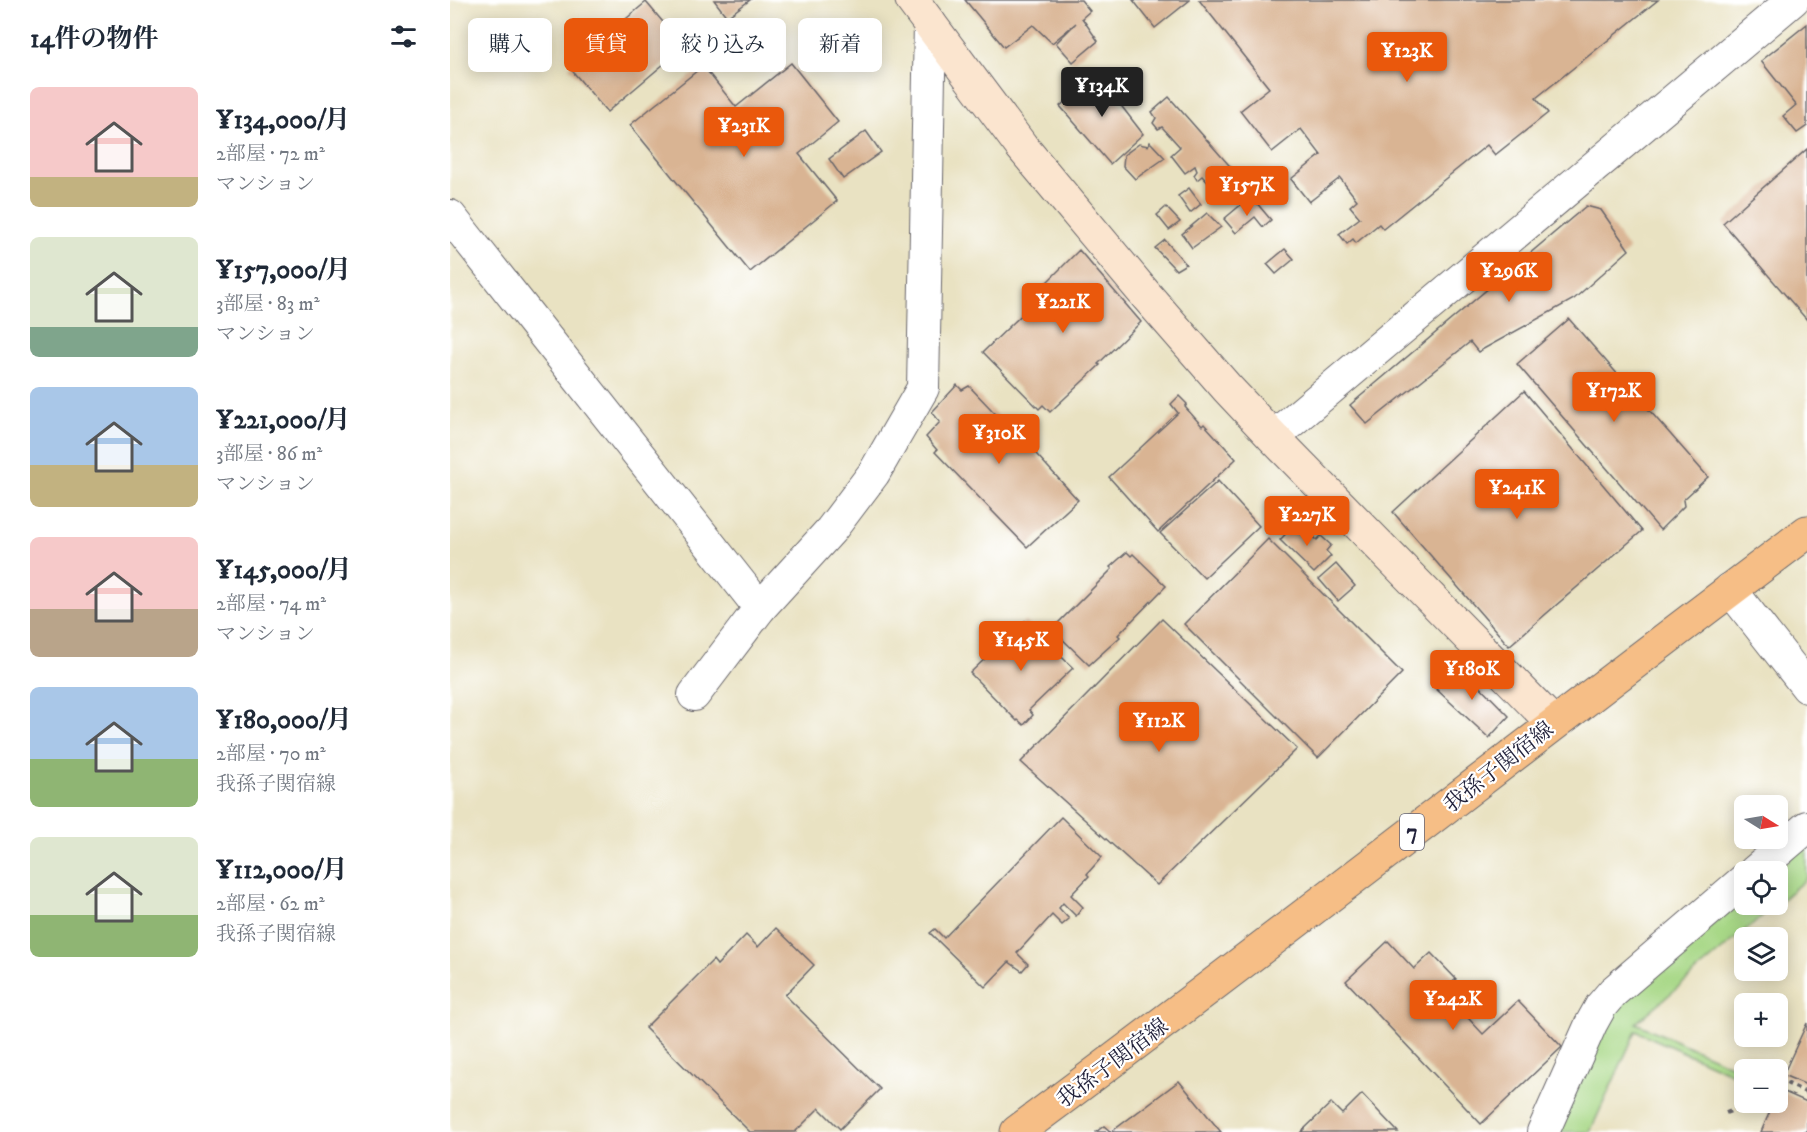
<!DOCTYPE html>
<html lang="ja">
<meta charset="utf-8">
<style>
body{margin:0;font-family:"IM FELL DW Pica","Noto Serif JP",serif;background:#f6f6f7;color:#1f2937;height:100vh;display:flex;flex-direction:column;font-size:22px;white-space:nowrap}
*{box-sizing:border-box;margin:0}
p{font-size:20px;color:#747a83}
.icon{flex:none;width:33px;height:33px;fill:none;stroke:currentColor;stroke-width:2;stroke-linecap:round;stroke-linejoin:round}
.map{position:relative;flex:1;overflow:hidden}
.drawer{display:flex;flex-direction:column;background:#fff;width:450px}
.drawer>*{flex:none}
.guide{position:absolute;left:18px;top:18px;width:570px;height:54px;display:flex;gap:12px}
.needle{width:39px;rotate:101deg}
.controls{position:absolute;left:1284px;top:795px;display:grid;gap:12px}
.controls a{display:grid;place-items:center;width:54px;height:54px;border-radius:9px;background:#fff;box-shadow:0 3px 15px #0003;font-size:30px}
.price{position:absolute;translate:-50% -51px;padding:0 14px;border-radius:6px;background:#ea580c;color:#fff;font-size:20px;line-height:39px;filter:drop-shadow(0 2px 3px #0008)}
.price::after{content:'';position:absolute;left:50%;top:36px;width:18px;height:14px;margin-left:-9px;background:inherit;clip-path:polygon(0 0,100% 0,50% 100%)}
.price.on{background:#222;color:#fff}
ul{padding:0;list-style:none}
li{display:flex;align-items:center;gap:18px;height:150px;padding:0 30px}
li span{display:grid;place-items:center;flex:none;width:168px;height:120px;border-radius:9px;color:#555}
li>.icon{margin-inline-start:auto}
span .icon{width:72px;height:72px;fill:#fffc;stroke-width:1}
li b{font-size:26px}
h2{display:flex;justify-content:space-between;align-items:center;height:72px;padding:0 30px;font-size:26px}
.tag{padding:0 21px;border-radius:9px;background:#fff;box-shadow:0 3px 15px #0003;font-size:21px;line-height:54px}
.tag.on{background:#ea580c;color:#fff}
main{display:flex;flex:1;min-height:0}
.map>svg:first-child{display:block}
.green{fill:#a8d887;stroke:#657d61;stroke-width:1.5}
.building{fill:#d9b493}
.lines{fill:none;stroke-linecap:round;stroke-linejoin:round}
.street-casing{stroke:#68656a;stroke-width:34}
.secondary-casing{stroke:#68656a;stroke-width:35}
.primary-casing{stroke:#68656a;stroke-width:35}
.path{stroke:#68656a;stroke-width:4;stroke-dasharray:4.5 4.5;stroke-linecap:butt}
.street{stroke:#fff;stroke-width:32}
.secondary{stroke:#fbe5cf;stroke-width:33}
.primary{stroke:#f6be86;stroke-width:33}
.labels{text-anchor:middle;stroke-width:4.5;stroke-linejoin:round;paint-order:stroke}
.shield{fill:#fff;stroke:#646476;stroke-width:1.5}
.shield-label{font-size:21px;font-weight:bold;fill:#22223b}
.street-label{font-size:22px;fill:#22223b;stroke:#fff}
</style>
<main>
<section class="drawer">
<h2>14件の物件<svg class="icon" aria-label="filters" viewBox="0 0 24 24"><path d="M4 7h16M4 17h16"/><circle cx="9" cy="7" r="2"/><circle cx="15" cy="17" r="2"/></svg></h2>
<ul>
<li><span style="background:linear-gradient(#f6c9c9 75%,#c2b280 0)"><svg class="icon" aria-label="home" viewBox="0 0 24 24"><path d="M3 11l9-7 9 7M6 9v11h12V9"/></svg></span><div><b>¥134,000/月</b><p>2部屋 · 72 m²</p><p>マンション</p></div></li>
<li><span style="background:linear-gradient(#dfe7d0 75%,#7fa58c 0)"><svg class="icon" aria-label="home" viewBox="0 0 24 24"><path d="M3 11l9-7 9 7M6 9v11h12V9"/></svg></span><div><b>¥157,000/月</b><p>3部屋 · 83 m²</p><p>マンション</p></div></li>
<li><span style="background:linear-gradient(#a9c7e8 65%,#c2b280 0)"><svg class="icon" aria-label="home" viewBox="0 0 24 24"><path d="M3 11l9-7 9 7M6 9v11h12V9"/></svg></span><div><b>¥221,000/月</b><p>3部屋 · 86 m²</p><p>マンション</p></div></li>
<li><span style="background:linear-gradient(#f6c9c9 60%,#b9a48a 0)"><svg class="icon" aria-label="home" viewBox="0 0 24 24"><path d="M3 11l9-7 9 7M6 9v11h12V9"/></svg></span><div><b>¥145,000/月</b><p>2部屋 · 74 m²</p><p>マンション</p></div></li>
<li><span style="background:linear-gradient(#a9c7e8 60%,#8fb573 0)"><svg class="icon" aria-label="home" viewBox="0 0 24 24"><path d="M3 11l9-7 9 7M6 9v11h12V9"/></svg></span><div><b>¥180,000/月</b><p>2部屋 · 70 m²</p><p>我孫子関宿線</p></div></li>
<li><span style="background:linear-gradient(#dfe7d0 65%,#8fb573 0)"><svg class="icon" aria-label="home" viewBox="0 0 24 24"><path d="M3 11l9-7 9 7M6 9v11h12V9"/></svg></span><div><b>¥112,000/月</b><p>2部屋 · 62 m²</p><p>我孫子関宿線</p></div></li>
</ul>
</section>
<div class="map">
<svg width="1357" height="1132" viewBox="0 0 1357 1132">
<rect width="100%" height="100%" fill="#fff"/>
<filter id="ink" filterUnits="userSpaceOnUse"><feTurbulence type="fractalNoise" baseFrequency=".0167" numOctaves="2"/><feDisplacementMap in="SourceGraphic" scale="12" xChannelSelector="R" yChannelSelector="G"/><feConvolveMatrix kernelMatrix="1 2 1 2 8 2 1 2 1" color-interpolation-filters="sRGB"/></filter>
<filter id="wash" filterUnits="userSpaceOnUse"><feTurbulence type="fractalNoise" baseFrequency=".008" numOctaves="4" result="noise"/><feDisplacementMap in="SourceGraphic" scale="24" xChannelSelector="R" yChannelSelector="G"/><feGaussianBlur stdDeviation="1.35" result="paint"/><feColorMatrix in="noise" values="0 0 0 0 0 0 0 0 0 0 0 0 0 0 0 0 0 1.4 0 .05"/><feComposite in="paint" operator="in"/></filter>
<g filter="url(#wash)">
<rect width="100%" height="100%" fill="#e9e2c2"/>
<g class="green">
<path d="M1357,841V878L1328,903V872Z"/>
<path d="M1294,896V904L1325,905L1186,1023L1294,1071V1079L1186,1031L1140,1132H1108L1157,1022L1170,1004Z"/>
</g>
<g id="blocks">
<g class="building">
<path d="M264,0H300L277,17Z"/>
<path d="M515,0H631L640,11L632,18L648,41L623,62L606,43L626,23L602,43L583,25L554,47Z"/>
<path d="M683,0H740L705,28Z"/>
<path d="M749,0H1208L1086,98L1098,113L1045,155L1037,145L933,229L929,224L906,243L903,239L897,244L889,234L910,218L900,206L907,200L890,178L859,202L841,179L871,155L851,129L822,152L790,111L819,88Z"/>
<path d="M196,2L234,47L157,112L119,67Z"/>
<path d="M1357,24V126L1347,133L1333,116L1346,105L1311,61Z"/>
<path d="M341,63L388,122L349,154L387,201L300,272L180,125L253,66L286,107Z"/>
<path d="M646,76L650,81L655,77L670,95L666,99L693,134L660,164L610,106Z"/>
<path d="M719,97L793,181L773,199L752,176L747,180L744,175L747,171L745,166L735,173L721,155L730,147L712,127L708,129L703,123L706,118L702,112Z"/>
<path d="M416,131L431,152L393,179L379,159Z"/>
<path d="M700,142L715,158L685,179L673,166L674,155L689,144L698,146Z"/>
<path d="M1357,149V320L1273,223Z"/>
<path d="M739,188L751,204L740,213L728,196Z"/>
<path d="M805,201L821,220L813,227L805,217L786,233L774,219L793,203L797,208Z"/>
<path d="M1136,206L1151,210L1179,250L1124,299L1028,352L1020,342L917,424L900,405Z"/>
<path d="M716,207L730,222L719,230L707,215Z"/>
<path d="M757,213L771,227L742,248L732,234Z"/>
<path d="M715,240L736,264L726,270L705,248Z"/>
<path d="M835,249L844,259L826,274L817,264Z"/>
<path d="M629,250L691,322L648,364L650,365L600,412L593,405L589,409L533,352L587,300L584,295Z"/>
<path d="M1119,319L1258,477L1233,500L1234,506L1210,530L1067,364Z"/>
<path d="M507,385L512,390L519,386L560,429L567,421L583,438L577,444L628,500L577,547L485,452L487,450L476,437L490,422L482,412Z"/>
<path d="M1074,391L1192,531L1059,646L943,512Z"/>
<path d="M729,396L737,404L735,407L752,426L754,424L786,459L708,532L659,477L728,413L721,404Z"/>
<path d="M768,481L809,526L754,578L710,533Z"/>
<path d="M847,522L867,540L871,536L881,545L876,551L881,556L864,573L830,540Z"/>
<path d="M818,539L952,673L868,758L734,624Z"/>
<path d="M677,552L681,556L683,554L716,586L668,635L670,637L639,665L602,629L662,569L660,567Z"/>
<path d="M886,564L905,586L888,601L869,579Z"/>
<path d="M712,619L847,749L707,885L571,762Z"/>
<path d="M575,621L623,668L579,710L583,715L574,725L568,720L567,721L520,673Z"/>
<path d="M1008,664L1059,716L1039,738L985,688Z"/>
<path d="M611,817L652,857L637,874L639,876L621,895L633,907L626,916L613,903L609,908L619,919L612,925L602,915L567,953L578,964L572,971L559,962L535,987L480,933L485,929L494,938Z"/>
<path d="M326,928L364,965L335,995L430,1089L390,1129L369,1108L345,1132H300L195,1028L263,960L267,965L296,935L308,947Z"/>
<path d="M938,941L964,969L981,953L1006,979L993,991L1033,1034L1068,1001L1112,1047L1031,1124L896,981Z"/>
<path d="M1357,1023V1085L1333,1075Z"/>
<path d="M729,1081L771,1132H646L654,1126L661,1132Z"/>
<path d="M1330,1090L1357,1102V1132H1311L1324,1102H1328V1095Z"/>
<path d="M912,1094L948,1132H851L881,1103L892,1114Z"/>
</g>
</g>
</g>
<g filter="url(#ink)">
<use href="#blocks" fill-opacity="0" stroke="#68656a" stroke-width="1.5"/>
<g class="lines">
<g class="street-casing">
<g id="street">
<path d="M0,216L310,608"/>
<path d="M823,437L1343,0"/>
<path d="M1280,589L1357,687"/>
<path d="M244,695L310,608L381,530L424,473L473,388L480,23"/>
<path d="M1304,872L1357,827"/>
<path d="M1093,1132L1141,1024L1151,1006L1163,992L1294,880"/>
</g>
</g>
<g class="secondary-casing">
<path id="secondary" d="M462,0L572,147L695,294L777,388L823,437L1103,723"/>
</g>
<g class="primary-casing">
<path id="primary" d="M567,1132C833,935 1093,730 1357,532"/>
</g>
<g class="path">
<path d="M1328,1079L1357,1093"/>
<path d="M1276,1113L1304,1102"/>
</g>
<use href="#street" class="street"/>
<use href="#secondary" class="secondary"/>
<use href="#primary" class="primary"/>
</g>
</g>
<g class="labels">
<rect class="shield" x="950" y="814" width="24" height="36" rx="4.5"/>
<g class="shield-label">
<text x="962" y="839">7</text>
</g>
<g class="street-label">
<text transform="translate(1048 766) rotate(-38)" y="8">我孫子関宿線</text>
<text transform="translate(662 1062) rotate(-37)" y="8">我孫子関宿線</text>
</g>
</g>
</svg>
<div class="controls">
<a><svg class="needle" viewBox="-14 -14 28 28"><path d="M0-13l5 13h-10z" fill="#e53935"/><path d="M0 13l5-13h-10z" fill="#747a83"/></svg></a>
<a><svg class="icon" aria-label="locate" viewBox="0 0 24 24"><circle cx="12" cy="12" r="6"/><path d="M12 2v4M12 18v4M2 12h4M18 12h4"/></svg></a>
<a><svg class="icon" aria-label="layers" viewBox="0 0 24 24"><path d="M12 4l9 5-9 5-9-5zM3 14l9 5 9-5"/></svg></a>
<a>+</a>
<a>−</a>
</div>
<b class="price" style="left:957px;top:83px">¥123K</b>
<b class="price on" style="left:652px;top:118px">¥134K</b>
<b class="price" style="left:294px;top:158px">¥231K</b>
<b class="price" style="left:797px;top:217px">¥157K</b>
<b class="price" style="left:1059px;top:303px">¥296K</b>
<b class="price" style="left:613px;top:334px">¥221K</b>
<b class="price" style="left:1164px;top:423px">¥172K</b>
<b class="price" style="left:549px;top:465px">¥310K</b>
<b class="price" style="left:1067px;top:520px">¥241K</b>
<b class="price" style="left:857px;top:547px">¥227K</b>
<b class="price" style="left:571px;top:672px">¥145K</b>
<b class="price" style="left:1022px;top:701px">¥180K</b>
<b class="price" style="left:709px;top:753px">¥112K</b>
<b class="price" style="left:1003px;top:1031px">¥242K</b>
<div class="guide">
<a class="tag">購入</a>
<a class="tag on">賃貸</a>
<a class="tag">絞り込み</a>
<a class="tag">新着</a>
</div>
</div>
</main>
